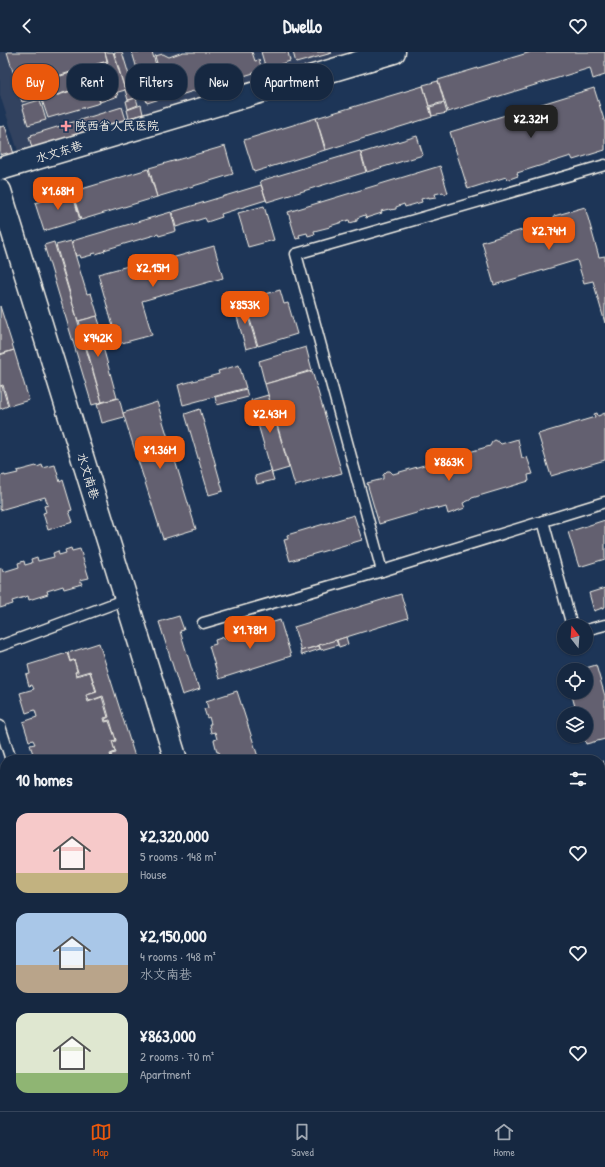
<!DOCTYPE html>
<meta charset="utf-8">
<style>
body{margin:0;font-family:"Patrick Hand","LXGW WenKai TC",sans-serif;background:#23344c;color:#f1f3f6;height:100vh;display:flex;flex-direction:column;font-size:15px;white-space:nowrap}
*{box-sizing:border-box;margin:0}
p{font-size:13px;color:#9ea6b1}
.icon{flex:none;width:22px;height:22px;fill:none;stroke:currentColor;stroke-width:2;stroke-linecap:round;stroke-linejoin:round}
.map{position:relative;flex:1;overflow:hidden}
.panel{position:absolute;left:0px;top:703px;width:605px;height:356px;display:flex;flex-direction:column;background:#162841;border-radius:16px 16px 0 0;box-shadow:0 1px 3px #0004,0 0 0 1px #35445a}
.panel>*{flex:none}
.top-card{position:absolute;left:12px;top:12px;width:400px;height:36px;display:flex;gap:8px}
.needle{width:26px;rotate:343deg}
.fabs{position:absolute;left:557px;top:567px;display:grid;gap:8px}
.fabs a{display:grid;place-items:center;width:36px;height:36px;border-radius:50%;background:#162841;box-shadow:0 1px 3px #0004,0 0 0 1px #35445a;font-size:20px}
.price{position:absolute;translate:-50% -34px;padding:0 9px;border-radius:8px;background:#ea580c;color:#fff;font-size:13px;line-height:26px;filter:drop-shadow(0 1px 2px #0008)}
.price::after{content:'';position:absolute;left:50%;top:24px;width:12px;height:9px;margin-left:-6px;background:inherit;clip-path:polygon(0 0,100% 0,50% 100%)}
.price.selected{background:#222;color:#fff}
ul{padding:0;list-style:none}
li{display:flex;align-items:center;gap:12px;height:100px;padding:0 16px}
li span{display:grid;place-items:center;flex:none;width:112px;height:80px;border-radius:12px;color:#555}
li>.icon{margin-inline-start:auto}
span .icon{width:48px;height:48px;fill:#fffc;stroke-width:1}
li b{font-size:17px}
h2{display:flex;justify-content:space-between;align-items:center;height:48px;padding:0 16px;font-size:17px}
.pill{padding:0 14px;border-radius:16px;background:#162841;box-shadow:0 1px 3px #0004,0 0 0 1px #35445a;font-size:14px;line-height:36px}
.pill.selected{background:#ea580c;color:#fff}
header{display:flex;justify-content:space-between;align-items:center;height:52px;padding:0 16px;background:#162841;font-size:18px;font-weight:800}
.tab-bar{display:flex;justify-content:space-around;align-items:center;height:56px;border-top:1px solid #35445a;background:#162841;font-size:11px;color:#9ea6b1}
.tab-bar a{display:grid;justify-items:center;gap:2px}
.tab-bar .selected{color:#ea580c}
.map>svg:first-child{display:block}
.built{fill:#32425e}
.building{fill:#63606f;stroke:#f4f1e8}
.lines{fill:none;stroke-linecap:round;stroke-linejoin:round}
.lane-casing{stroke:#f4f1e8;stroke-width:13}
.secondary-casing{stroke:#f4f1e8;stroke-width:25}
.lane{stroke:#1d3557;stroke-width:10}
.secondary{stroke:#1d3557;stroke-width:22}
.poi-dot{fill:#ff9aa2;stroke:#1d3557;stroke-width:1.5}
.labels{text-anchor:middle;stroke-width:3;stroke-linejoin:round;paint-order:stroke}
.poi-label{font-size:12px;fill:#f4f1e8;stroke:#1d3557;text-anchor:start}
.street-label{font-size:12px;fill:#f4f1e8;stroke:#1d3557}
</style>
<header><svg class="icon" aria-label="back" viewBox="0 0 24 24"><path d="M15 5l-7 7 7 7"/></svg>Dwello<svg class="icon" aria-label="heart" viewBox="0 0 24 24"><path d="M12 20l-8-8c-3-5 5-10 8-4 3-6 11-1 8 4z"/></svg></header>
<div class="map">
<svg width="605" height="1059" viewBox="0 0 605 1059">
<rect width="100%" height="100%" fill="#1d3557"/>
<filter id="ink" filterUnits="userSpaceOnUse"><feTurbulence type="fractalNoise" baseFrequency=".025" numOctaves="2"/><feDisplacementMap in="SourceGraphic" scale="8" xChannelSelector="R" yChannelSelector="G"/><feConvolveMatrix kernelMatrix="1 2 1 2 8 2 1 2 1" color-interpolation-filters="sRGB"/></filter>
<g filter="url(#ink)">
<path class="built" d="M0,0H368L20,105L0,43Z"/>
<g class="building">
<path d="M7,0H105L107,9L18,36Z"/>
<path d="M105,0H113L125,38L115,41L111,30H114L109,14H108L106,10H108Z"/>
<path d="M114,0H122L136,46L128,48Z"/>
<path d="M132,0H152L166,45L147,51Z"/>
<path d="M183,0H252L255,9L259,8L262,17L257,18V20L167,47L155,4L163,2L169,5Z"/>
<path d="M261,0H288L290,9L266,17Z"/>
<path d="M293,0H331L332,1L296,11Z"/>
<path d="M531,0H605V23L593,27L590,16L448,60L438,28Z"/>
<path d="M106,10L107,15H109L113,29L110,30L114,42L117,41L118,44L100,50L95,31L40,48L39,45L22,50L18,37Z"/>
<path d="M438,29L444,50L429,54L423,33Z"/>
<path d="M94,32L100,51L48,66L42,48Z"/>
<path d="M423,34L432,65L326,98L316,66Z"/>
<path d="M594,36L605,71V98L573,108L571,104L517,121L518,124L507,128L506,125L468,137L450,80Z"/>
<path d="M136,46L138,53L128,57L126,49Z"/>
<path d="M40,48L46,68L28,73L22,53Z"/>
<path d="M444,51L447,61L432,64L430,55Z"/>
<path d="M141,53L143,62L129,66L127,58Z"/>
<path d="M122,55L126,68L32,96L29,85L32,84L31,83Z"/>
<path d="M316,66L325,98L254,120L244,88Z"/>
<path d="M0,74V75L5,74L14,102L8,103L7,101L0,103Z"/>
<path d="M417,84L423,103L367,120L361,101Z"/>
<path d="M225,94L233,122L157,145L149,116Z"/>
<path d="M360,99L366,120L267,150L260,129Z"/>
<path d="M440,114L448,141L444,142L443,140L435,142L436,145L429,146V145L421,147L422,150L405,155L404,152L396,155V157L390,158L389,157L381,159L382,161L366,166L365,163L357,166V169L350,171L349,168L330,174V175L314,179L315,182L308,184L307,181L299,183L300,186L296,187L288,160Z"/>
<path d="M148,117L157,145L81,168L72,140Z"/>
<path d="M261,133L266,148L221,162L222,165L207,170L205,166L176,175L172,160Z"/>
<path d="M72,140L80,168L44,179L35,151Z"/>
<path d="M264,154L274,188L248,195L238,161Z"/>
<path d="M585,155L599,205L605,204V271L593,229L584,231L577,208L494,233L482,190L555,168L554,164Z"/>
<path d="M171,160L176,179L159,184L158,182L104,198L105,199L96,202V201L91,202L92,203L81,206L80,203L76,204L72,189Z"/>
<path d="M71,189L87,242L91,241L98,264L78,269L56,193Z"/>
<path d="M54,190L102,350L92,353L44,193Z"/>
<path d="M214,194L223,226L142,249L152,283L118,292L98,222L132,213L133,217Z"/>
<path d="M280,238L284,252L288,251L297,282L258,294L244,248Z"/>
<path d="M243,248L257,294L246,297L233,251Z"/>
<path d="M0,254L14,298L0,302Z"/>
<path d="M97,264L101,276L98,277L117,346L102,350L79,269Z"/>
<path d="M306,295L312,318L265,332L259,309Z"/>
<path d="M14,298L29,348L9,354L3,333L0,334V303Z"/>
<path d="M239,313L246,336L183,353L178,333L219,322L218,319Z"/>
<path d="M312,319L342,421L295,434L265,332Z"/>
<path d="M0,334H2L8,354L0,357Z"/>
<path d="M246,337L248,345L217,353L215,345Z"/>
<path d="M268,343L289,416L272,421L251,348Z"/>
<path d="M119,346L124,365L102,371L97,352Z"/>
<path d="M157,350L196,477L163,487L123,361Z"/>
<path d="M200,357L223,439L209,443L185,362Z"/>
<path d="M597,361L598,364L605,361V408L551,424L538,382L595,365L594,362Z"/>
<path d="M518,387L522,406L527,405L533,422L528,423L529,429L472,446L470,448L463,451L465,456L448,462L446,455L439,457L437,455L379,472L367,431L383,427V423L387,419H390L393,422L490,394L492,390L495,388L499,390L501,392Z"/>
<path d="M42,413L43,416L55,413L60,430L63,428L72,458L69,459L73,470L48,478L43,461L46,460L44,454L48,453L45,445L0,458V424L5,423V424L18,421L17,419L36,414L37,415Z"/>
<path d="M271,419L274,428L257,432L255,424Z"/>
<path d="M354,463L362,488L290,509L284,488L288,487L287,483Z"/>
<path d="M605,468V507L579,515L568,480Z"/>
<path d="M71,496L72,499L80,497L89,526L80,528L82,532L64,537L63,534L47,539L48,542L29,548L28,544L12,549L13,552L0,556V517L2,516L3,520L19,515L18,511L24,509L25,513L32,511L31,507L37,505L38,509L54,505L53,501L58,499L59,503L66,501L65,498Z"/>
<path d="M605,536V555L594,559L589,541Z"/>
<path d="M401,542L408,566L301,599L294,575Z"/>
<path d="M179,564L184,578L180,579L196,631H198L200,637L182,643L159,570Z"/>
<path d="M280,568L291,604L219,627L209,594L216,592L215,588L224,585L225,588L231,586L230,583L239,581L240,585L247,582L246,579L258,575L259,577L265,575L264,573Z"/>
<path d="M346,585L348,592L339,595L337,588Z"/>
<path d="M336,588L338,593L321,598L319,593Z"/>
<path d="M99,591L136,708H112L111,702L116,701L112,690L116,689L110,668L106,669L105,667L109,665L103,644L89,649L87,643L97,640L90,619L76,623L75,620H78L74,608L70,609L68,601Z"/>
<path d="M319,594L320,597L302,603L300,599Z"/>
<path d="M67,601L70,610L74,608L77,619L75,620L76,624L90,620L96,640L86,643L88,650L102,645L108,665L104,666L105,670L109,669L116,688L112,689L115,700L110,702L112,708H35L30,693L35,692L33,688L29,689L23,670L37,665L35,658L26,661L20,641L34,637L32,633L29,634L26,623L30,622L28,613Z"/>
<path d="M596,613L605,644V687L586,692L584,684H586V662H577L571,640H586V618H579Z"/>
<path d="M237,639L259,708H220L219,707L221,706L219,700H217L214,688L217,687L215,680L211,681L209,672H211L209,665L207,666L204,657L208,656L206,649Z"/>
<path d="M603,709L605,715V724L600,725V710Z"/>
<path d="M5,749V769L0,771V750Z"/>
<path d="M5,791V829L2,830L1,827L0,828V792Z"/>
<path d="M604,835L605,838V870L600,871V836Z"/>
<path d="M5,892V920L0,904V893Z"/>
<path d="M600,925H601L602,928L605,927V957L600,959Z"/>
<path d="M605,965V980L600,981V966Z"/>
<path d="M600,1013L605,1030V1048L600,1049Z"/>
<path d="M605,1048V1059H600L599,1054H600V1050Z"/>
<path d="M69,1054H108L109,1059H61L60,1057Z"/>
<path d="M124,1054H143L134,1057V1059H125L124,1058L126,1057Z"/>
<path d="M145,1054H154V1056L143,1059H135L134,1057Z"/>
<path d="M331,1054H355L356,1055L360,1054H403L404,1058L328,1059L332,1058Z"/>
<path d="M408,1054H424L425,1059H410Z"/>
<path d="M438,1054H455L456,1059H439Z"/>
<path d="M488,1054H521L522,1059H486L485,1058L489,1057Z"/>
<path d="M555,1054H598L600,1059H550L549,1056Z"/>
</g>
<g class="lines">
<g class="lane-casing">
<g id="lane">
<path d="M543,469L572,574"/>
<path d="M382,519L605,450"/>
<path d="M203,571L382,519L296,202L605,113"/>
<path d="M586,578L605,573"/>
<path d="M0,594L126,547"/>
<path d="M0,674L11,708"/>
<path d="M0,779L5,777"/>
</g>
</g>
<g class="secondary-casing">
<g id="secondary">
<path d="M0,117L394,0"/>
<path d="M0,139L176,708"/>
<path d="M600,766L605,765"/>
<path d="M600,785L605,784"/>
<path d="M3,949L5,954"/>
<path d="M37,1054L38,1059"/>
</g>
</g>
<use href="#lane" class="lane"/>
<use href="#secondary" class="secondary"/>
</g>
</g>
<path class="poi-dot" d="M64 68h4v4h4v4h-4v4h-4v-4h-4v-4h4z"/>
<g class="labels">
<g class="poi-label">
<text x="75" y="78">陕西省人民医院</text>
</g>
<g class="street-label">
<text transform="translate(59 100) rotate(-17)" y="4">水文东巷</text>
<text transform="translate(88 424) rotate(73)" y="4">水文南巷</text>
</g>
</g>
</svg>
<div class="fabs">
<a><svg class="needle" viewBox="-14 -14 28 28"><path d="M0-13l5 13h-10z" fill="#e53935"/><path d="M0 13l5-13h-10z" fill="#9ea6b1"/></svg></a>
<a><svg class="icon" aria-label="locate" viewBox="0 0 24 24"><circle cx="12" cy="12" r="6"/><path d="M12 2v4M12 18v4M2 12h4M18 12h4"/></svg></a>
<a><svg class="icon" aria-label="layers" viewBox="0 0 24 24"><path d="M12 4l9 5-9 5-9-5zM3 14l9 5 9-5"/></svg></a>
</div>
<b class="price selected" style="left:531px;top:87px">¥2.32M</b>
<b class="price" style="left:58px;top:159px">¥1.68M</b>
<b class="price" style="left:549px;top:199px">¥2.74M</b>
<b class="price" style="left:153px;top:236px">¥2.15M</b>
<b class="price" style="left:245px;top:273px">¥853K</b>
<b class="price" style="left:98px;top:306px">¥942K</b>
<b class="price" style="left:270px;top:382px">¥2.43M</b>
<b class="price" style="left:160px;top:418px">¥1.36M</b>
<b class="price" style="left:449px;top:430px">¥863K</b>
<b class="price" style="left:250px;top:598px">¥1.78M</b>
<div class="top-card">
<a class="pill selected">Buy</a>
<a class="pill">Rent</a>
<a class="pill">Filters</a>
<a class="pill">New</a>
<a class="pill">Apartment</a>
</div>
<section class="panel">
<h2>10 homes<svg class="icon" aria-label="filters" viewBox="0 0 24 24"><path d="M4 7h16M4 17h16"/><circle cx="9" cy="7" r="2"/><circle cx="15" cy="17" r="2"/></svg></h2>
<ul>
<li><span style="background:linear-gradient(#f6c9c9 75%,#c2b280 0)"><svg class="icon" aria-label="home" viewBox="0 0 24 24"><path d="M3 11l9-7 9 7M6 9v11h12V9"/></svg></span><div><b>¥2,320,000</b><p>5 rooms · 148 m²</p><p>House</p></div><svg class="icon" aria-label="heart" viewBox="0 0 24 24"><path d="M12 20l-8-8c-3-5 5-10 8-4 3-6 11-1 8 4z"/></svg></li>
<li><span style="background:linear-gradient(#a9c7e8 65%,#b9a48a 0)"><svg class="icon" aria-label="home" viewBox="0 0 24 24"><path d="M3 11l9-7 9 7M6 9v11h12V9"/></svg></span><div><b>¥2,150,000</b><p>4 rooms · 148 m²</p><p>水文南巷</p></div><svg class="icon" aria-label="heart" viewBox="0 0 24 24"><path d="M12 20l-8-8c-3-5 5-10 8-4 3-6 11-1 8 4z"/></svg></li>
<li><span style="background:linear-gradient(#dfe7d0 75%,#8fb573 0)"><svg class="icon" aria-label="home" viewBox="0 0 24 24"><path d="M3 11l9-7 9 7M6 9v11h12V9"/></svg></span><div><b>¥863,000</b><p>2 rooms · 70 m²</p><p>Apartment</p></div><svg class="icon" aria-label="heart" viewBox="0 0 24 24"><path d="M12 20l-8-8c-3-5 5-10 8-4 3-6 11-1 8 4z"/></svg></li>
</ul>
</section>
</div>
<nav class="tab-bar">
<a class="selected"><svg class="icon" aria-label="map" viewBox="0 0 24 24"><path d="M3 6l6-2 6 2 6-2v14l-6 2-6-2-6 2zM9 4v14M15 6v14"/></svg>Map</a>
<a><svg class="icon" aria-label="saved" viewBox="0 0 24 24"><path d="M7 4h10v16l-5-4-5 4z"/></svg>Saved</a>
<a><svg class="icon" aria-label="home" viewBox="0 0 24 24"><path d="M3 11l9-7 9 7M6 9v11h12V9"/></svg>Home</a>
</nav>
